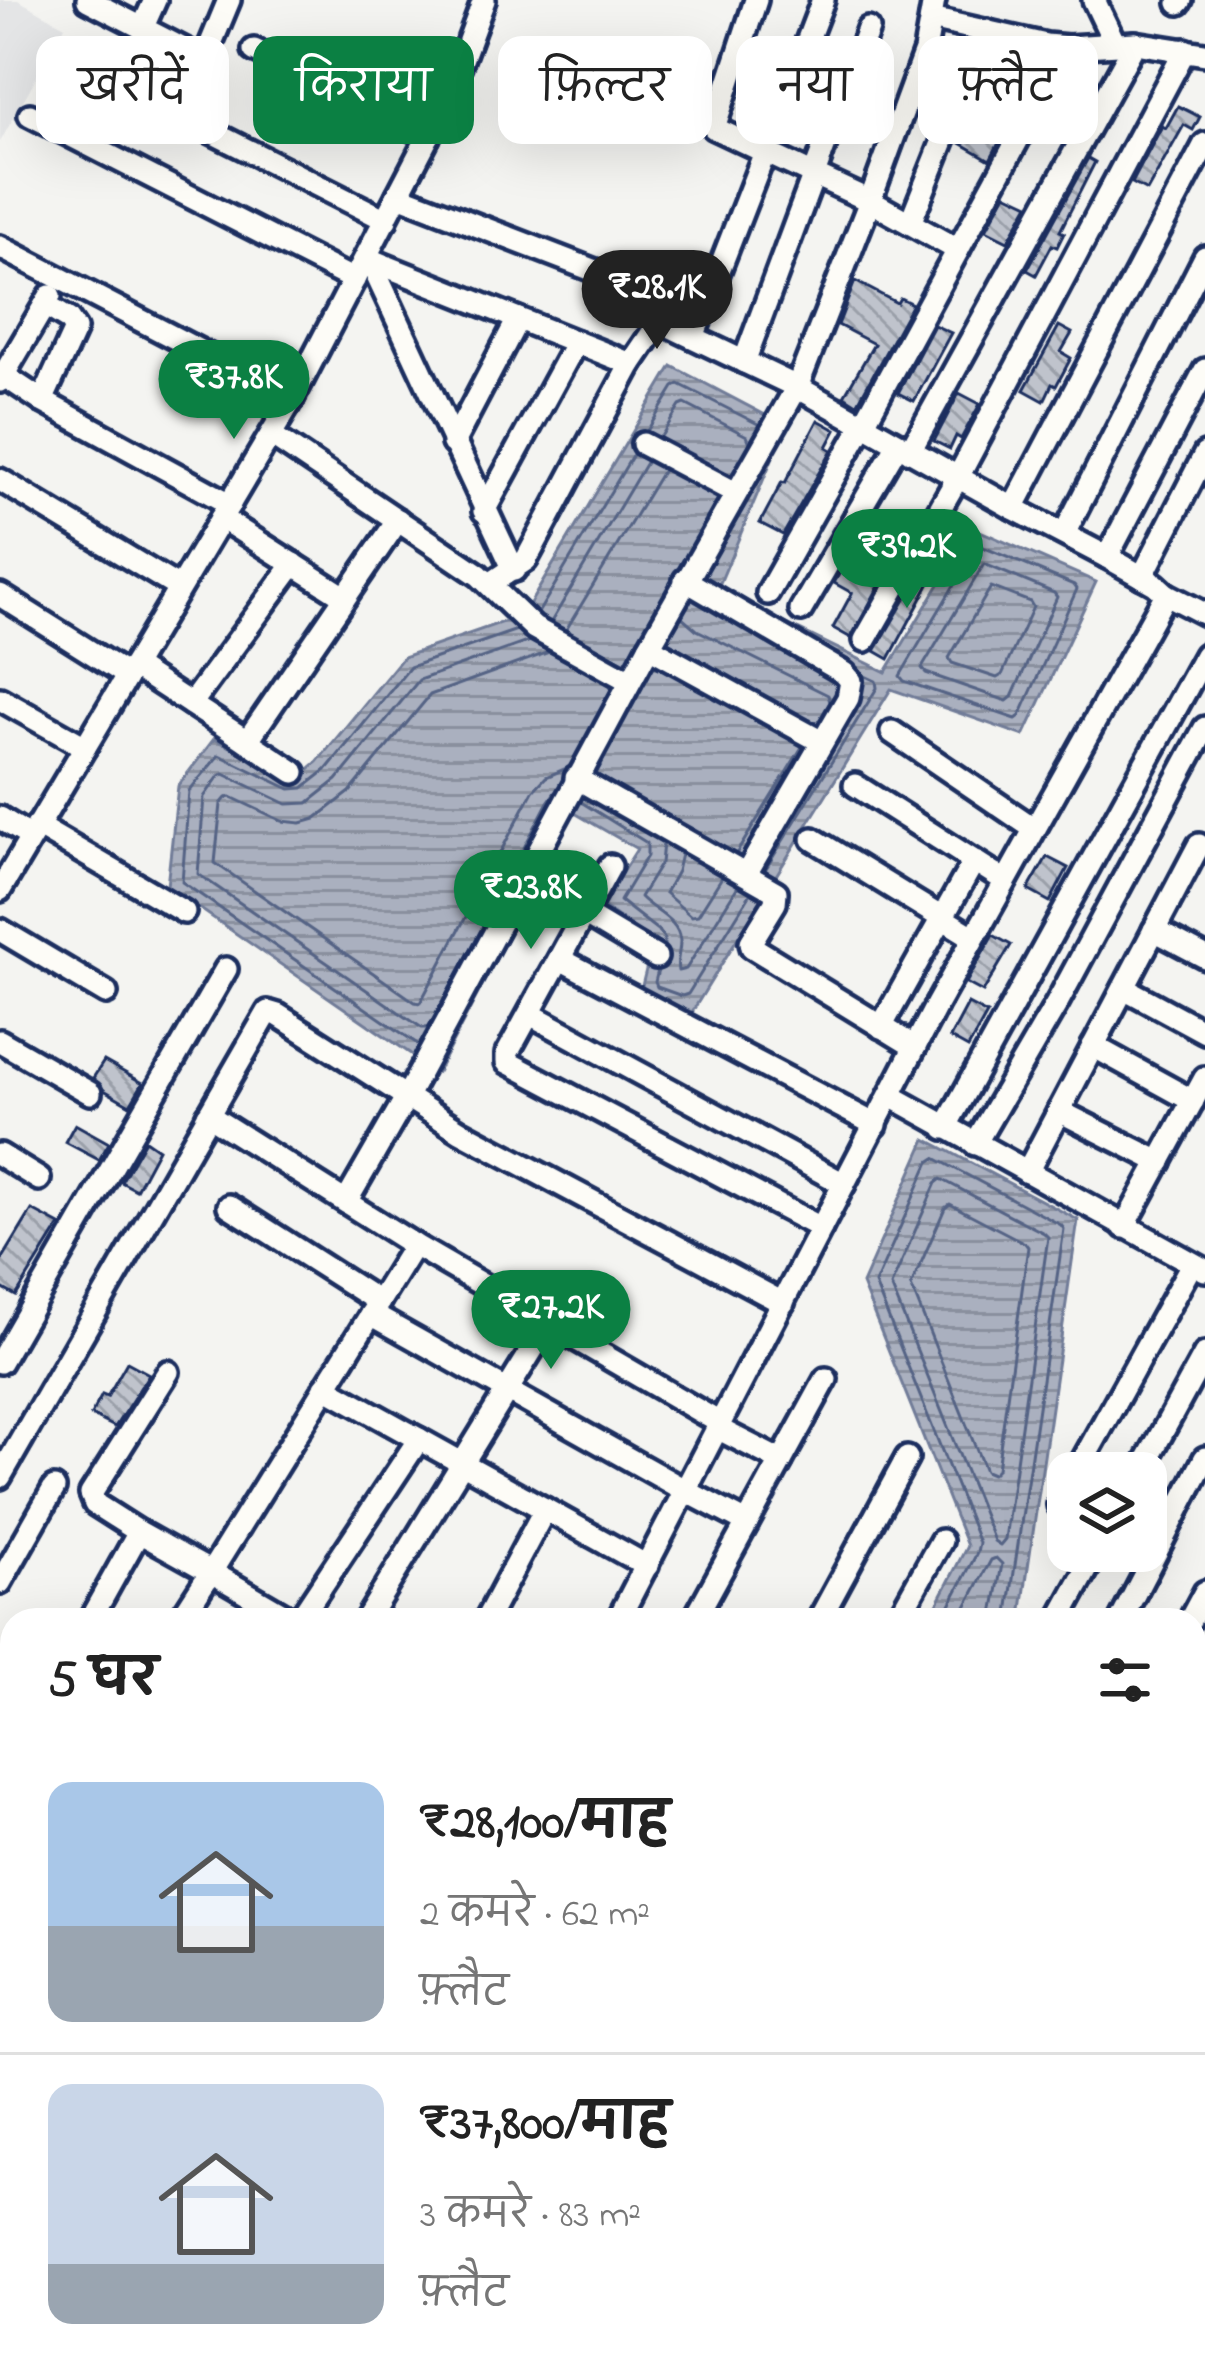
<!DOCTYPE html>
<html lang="hi">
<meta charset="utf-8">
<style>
body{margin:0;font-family:"Indie Flower","Playpen Sans Deva",sans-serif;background:#f2f2f2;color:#222;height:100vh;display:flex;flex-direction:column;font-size:45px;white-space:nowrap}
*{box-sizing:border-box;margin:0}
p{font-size:39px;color:#767676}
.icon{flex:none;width:66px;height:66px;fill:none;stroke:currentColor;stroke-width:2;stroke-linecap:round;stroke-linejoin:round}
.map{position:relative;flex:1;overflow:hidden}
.details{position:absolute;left:0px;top:1608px;width:1206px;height:771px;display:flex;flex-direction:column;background:#fff;border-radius:36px 36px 0 0;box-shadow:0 12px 48px #0002}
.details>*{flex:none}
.top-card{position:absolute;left:36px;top:36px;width:1134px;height:108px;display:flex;gap:24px}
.controls{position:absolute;left:1047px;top:1452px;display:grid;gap:24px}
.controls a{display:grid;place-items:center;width:120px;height:120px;border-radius:24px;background:#fff;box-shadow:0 12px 48px #0002;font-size:60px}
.price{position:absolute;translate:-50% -102px;padding:0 27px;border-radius:42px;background:#0b8043;color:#fff;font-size:39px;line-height:78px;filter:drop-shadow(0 3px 6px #0008)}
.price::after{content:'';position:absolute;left:50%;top:72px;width:36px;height:27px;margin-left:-18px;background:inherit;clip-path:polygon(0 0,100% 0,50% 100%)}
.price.current{background:#222;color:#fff}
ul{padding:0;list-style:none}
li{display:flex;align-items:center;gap:36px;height:300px;padding:0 48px}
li+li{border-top:3px solid #e0e0e0}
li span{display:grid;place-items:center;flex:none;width:336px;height:240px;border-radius:24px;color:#555}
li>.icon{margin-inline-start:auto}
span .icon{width:144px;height:144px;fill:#fffc;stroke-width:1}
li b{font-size:51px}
h2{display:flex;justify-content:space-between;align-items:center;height:144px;padding:0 48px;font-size:51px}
.chip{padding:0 42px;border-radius:24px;background:#fff;box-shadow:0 12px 48px #0002;font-size:42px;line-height:108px}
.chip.current{background:#0b8043;color:#fff}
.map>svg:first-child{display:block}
.built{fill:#e4e5e6}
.water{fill:url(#water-rules);stroke:#717c98;stroke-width:3}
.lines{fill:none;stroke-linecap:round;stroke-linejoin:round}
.shore{stroke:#546385;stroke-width:3}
.building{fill:url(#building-back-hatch);stroke:#1b2f5e;stroke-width:3}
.minor-casing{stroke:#1b2f5e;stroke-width:30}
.minor{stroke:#fdfcf7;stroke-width:21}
</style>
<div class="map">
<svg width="1205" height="2377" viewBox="0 0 1205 2377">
<defs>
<pattern id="water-rules" width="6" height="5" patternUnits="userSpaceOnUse" patternTransform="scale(3)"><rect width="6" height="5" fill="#aab0bf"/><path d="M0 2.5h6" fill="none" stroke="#8a909e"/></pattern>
<pattern id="building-back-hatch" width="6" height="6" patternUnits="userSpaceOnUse" patternTransform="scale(3)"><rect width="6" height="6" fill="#bfc3cc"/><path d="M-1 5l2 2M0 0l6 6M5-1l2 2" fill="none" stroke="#9a9fa9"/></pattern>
</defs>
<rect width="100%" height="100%" fill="#f4f4f1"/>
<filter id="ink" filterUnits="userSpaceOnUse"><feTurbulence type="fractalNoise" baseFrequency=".00833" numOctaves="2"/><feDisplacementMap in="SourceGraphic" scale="24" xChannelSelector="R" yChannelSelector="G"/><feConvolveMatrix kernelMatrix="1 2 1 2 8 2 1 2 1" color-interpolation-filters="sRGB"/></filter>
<g filter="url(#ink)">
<path class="built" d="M0,0H18L65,26L0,142Z"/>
<g class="water">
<path d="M672,366L786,426L717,590L886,672L973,528L1096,582L1024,736L891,689L692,1012L640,994L653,941L601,905L637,849L573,812L437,1072L167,886L178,786L214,739L297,779L317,762L403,657L523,615Z"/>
<path d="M926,1139L1078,1220L1022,1609L1017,1620H929L967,1546L862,1284Z"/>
</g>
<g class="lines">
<g class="shore">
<path d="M647,431L674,387L679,384L760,425"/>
<path d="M660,438L680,406L685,404L747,436L750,443"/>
<path d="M978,545L1074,585L1077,589L1020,716L1016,719L904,681L900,676Z"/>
<path d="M984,564L1054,593L1057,597L1012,697L1007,701L926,673L922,668Z"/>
<path d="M991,587L1030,602L1033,607L1002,675L997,678L952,663L949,658Z"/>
<path d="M538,613L634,453"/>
<path d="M682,617L697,630L828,695L830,702L817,724"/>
<path d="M551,622L647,461"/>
<path d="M566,630L663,470"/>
<path d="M549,652L430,695L350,792L315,819L301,823L282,821L231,797L226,798L221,804L215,863L415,1002L420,1003L533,791L546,777L567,768"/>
<path d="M581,802L647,843V856L620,901L660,932L664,938V947"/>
<path d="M663,843L661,863L640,897C653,911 679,919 680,941C680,953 676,960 678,971L686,969L738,886"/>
<path d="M681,854L677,871L665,893L691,916L698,915L722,877"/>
<path d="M736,854L802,747"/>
<path d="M765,870L877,688L876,681L863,675"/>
<path d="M462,966L548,802L555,792"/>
<path d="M658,970L655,982L657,987L682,996L688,994L751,893"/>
<path d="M428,1028H422L198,874L204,797L219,776L224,774L287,804L308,803L337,780L419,680L530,641"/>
<path d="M419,1045L182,882L189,791L219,755L290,789L303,788L326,770L410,667L517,630"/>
<path d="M941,1179L1044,1233L1048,1237L1005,1539L1000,1545L994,1541L891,1286L936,1183Z"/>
<path d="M950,1204L1025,1243L1028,1247L997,1469L992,1474L985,1471L911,1286L945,1208Z"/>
<path d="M942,1620L977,1553L979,1543L875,1284L929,1162L935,1158L1061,1225L1064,1229L1007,1620"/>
<path d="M959,1620L991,1560L996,1558L1002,1564L992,1620"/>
</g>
</g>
<g class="building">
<path d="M973,105L1010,122L990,160L959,142Z"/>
<path d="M1178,106L1200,117L1193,130L1184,125L1147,191L1132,183L1162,126L1166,128Z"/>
<path d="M1088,158L1095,162L1060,231L1064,233L1057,247L1052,245L1036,275L1027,270Z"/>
<path d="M1006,193L1029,204L1008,241L986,230Z"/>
<path d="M855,281L897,303L900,298L912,304L857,404L844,396L874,344L838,325Z"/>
<path d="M934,325L951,333L914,401L898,393Z"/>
<path d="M1059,326L1072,333L1061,352L1071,358L1056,386L1052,384L1044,401L1024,390Z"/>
<path d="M959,393L980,404L961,439L956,436L950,449L934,441Z"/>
<path d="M818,420L836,430L827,447L832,450L783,535L760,523L782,482L785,483Z"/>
<path d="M858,541L877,551L881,544L897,553L851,638L833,628L852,593L834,583Z"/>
<path d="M928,560L939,566L889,659L875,651Z"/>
<path d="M1047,857L1068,868L1050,902L1028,890Z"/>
<path d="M993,935L1011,945L983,992L966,983Z"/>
<path d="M968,1004L987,1014L968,1048L950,1038Z"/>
<path d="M104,1061L143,1083L130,1105L104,1090L93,1078Z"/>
<path d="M75,1124L109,1143L99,1160L65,1142Z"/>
<path d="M145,1140L158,1149L136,1190L121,1182Z"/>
<path d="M32,1210L60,1225L16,1296L0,1287V1263Z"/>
<path d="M127,1362L149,1374L115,1427L91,1415L102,1395L107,1397Z"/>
</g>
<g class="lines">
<g class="minor-casing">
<g id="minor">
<path d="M88,0L201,58L207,53L229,0"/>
<path d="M756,0L714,128L765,152L823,0"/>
<path d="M1094,0L1114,42"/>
<path d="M1179,3L1181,0"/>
<path d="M931,19L1046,45L1068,47L1135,43L1205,54"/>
<path d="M142,29L155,0"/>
<path d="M254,50L428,137"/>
<path d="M57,54L386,220"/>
<path d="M30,115L354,280"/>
<path d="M398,195L616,279"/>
<path d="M910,223L987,31"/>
<path d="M0,247L292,399"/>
<path d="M366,258L631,364L526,560L490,584"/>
<path d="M376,262L377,276L514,570"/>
<path d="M693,337L765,152L870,201L958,250"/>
<path d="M744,362L868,29"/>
<path d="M0,373L42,401L230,504"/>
<path d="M0,381L50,296"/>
<path d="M42,401L75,329L68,319L45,305"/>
<path d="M271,435L479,575L534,628L630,681"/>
<path d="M453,443L518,319"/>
<path d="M643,444L736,493"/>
<path d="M910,451L1135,43"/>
<path d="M0,480L179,588"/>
<path d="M1013,508L1205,144"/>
<path d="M484,511L576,342"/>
<path d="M221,518L345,597"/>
<path d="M1064,534L1205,257"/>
<path d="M1107,557L1205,370"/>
<path d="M1142,577L1205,454"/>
<path d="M685,580L844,673L851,681L848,698L746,874"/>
<path d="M768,593L863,425L1068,47"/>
<path d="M1166,594L1205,614"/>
<path d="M0,595L127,675"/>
<path d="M801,610L898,444"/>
<path d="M865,640L958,477L1185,50"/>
<path d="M649,647L822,742"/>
<path d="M133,666L294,772"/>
<path d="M0,699L85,747"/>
<path d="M191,704L294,564"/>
<path d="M892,732L1033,828"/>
<path d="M247,741L398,520"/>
<path d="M576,778L776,892L775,903L751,942L752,947L915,1047"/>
<path d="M855,785L1004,880"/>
<path d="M0,818L31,837"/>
<path d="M37,826L184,912"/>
<path d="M813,839L973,937"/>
<path d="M610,866L507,1054V1062L821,1228"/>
<path d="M0,890L292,399L428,137L456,76L484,0"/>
<path d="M584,914L656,957"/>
<path d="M0,930L106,993"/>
<path d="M1154,930L1205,957"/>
<path d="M560,959L876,1125"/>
<path d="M1124,988L1205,1032"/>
<path d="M530,1014L844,1184"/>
<path d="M881,1027L974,861"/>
<path d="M0,1041L90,1093"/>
<path d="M1093,1046L1193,1101"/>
<path d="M891,1096L1205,1270"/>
<path d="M1059,1111L1160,1162"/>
<path d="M208,1115L414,1245"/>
<path d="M945,1128L1205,655"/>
<path d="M975,1144L1057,1003L1205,728"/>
<path d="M0,1155L39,1179"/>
<path d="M1027,1172L1199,845"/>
<path d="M346,1202L407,1096L649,647L797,387L663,323L654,330L631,364"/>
<path d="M229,1206L379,1302"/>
<path d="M1124,1227L1205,1078"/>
<path d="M371,1314L686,1491L747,1523"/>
<path d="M0,1362L226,969"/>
<path d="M325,1387L647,1566"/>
<path d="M717,1428L781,1461"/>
<path d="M1076,1473L1192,1264"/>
<path d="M1140,1473L1205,1354"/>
<path d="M0,1477L268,1012L278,1015L460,1131L783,1303"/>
<path d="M1059,1505L1068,1488"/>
<path d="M139,1532L95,1504L91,1494L168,1372"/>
<path d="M0,1583L54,1488"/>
<path d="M90,1620L139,1532L211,1572L180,1620"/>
<path d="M293,1620L211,1572L414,1245L720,1423"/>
<path d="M299,1620L419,1439"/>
<path d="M366,1620L548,1324"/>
<path d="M486,1620L545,1509"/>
<path d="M618,1620L937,1004L1166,594L1155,584L1107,557L1013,508L797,387L870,201L925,51L934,0"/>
<path d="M694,1620L826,1379"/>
<path d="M819,1620L907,1458"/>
<path d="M897,1620L941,1541"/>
<path d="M1059,1620L1097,1551"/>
<path d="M1121,1620L1205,1458"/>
<path d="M1190,1620L1205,1592"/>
<path d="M0,1675L12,1682"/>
<path d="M0,1774L12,1754"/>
<path d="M1194,1842L1205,1822"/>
<path d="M0,1881L12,1888"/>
<path d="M1194,2014L1205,1993"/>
<path d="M0,2027L12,2006"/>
<path d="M1194,2169L1205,2147"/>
<path d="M1194,2316L1205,2312"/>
<path d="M330,2367L340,2377"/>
<path d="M786,2367L804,2377"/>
<path d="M1052,2367L1055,2377"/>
<path d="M164,2377L177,2367"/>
<path d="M411,2377L416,2367"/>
<path d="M479,2377L485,2367"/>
<path d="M559,2377L564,2367"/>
<path d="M660,2377L665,2367"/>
<path d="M715,2377L720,2367"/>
<path d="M936,2377L941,2367"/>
</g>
</g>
<use href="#minor" class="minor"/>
</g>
</g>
</svg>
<div class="controls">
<a><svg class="icon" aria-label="layers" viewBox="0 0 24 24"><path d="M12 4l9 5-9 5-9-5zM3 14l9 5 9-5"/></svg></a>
</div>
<b class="price current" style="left:657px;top:352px">₹28.1K</b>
<b class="price" style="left:234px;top:442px">₹37.8K</b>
<b class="price" style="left:907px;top:611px">₹39.2K</b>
<b class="price" style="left:531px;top:952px">₹23.8K</b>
<b class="price" style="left:551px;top:1372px">₹27.2K</b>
<div class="top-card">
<a class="chip">खरीदें</a>
<a class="chip current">किराया</a>
<a class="chip">फ़िल्टर</a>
<a class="chip">नया</a>
<a class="chip">फ़्लैट</a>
</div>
<section class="details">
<h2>5 घर<svg class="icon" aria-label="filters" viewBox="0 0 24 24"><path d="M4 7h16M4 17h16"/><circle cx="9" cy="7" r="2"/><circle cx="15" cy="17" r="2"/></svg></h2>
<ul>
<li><span style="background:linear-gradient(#a9c7e8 60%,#9aa5b1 0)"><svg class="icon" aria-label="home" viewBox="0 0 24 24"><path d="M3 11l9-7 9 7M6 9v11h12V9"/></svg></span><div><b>₹28,100/माह</b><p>2 कमरे · 62 m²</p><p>फ़्लैट</p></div></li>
<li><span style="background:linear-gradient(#c9d6e8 75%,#9aa5b1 0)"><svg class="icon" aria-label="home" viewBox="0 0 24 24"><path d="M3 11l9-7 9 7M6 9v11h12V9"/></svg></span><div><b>₹37,800/माह</b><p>3 कमरे · 83 m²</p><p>फ़्लैट</p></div></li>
</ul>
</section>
</div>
